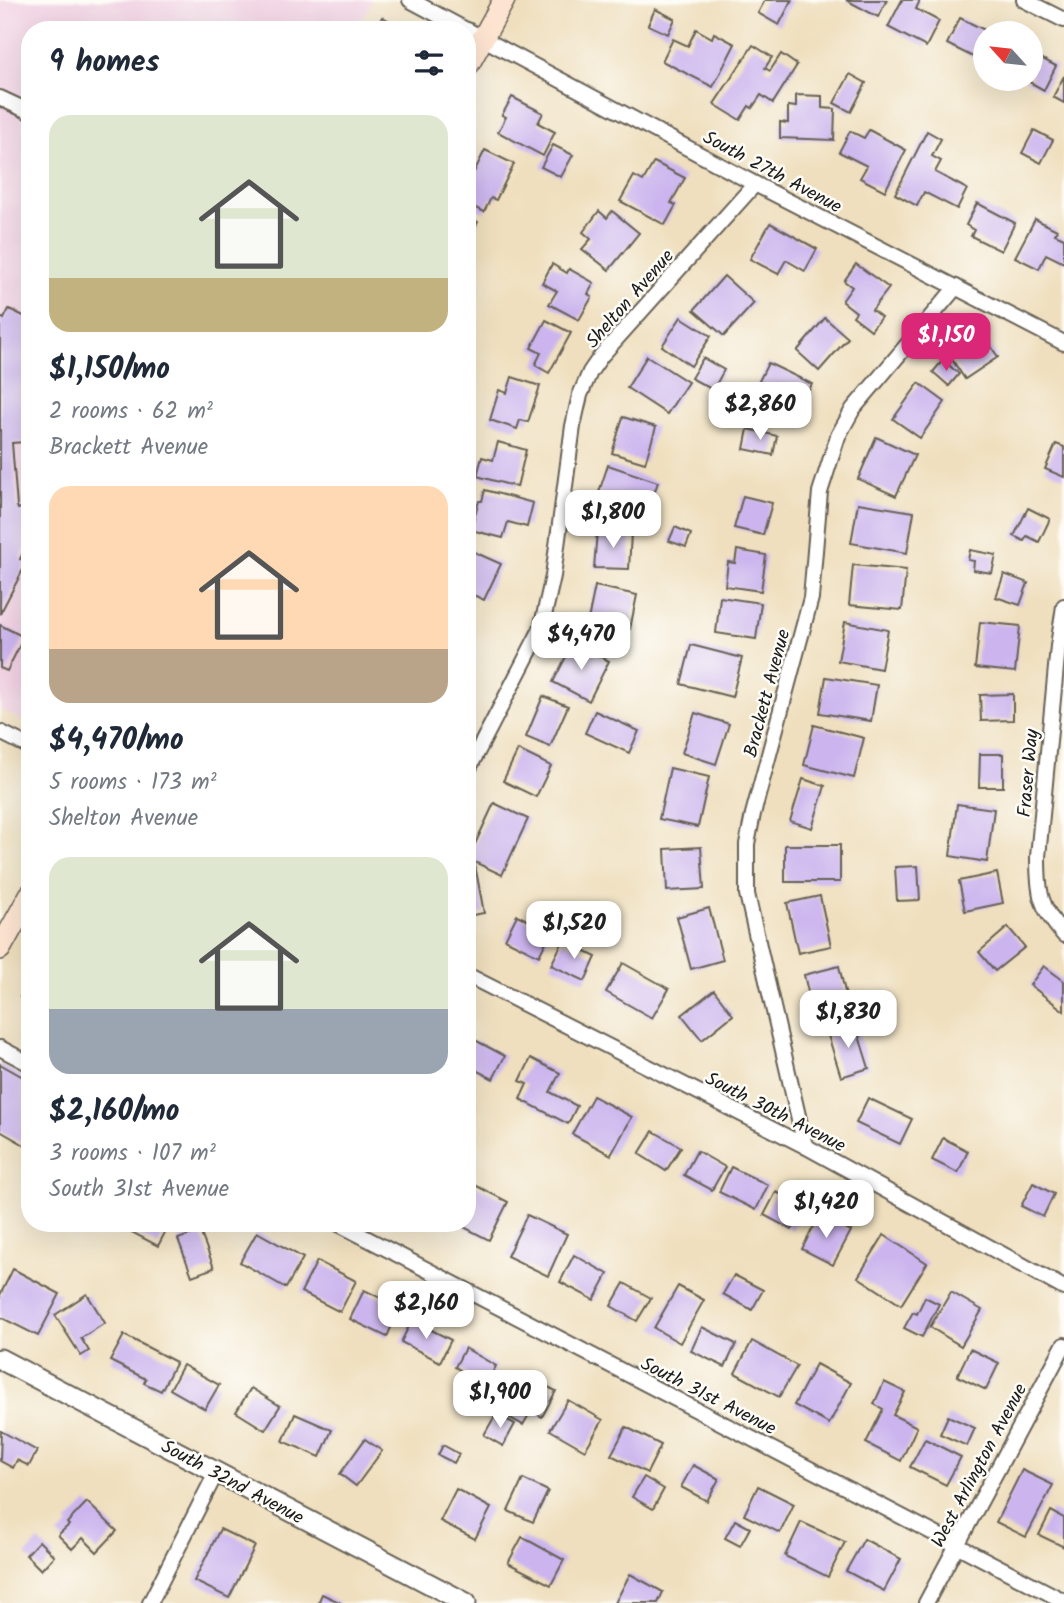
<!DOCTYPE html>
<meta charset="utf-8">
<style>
body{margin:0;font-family:Kalam,sans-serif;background:#f2f2f3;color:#1f2937;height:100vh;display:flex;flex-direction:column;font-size:26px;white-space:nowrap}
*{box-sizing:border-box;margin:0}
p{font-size:23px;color:#747a83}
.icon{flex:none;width:38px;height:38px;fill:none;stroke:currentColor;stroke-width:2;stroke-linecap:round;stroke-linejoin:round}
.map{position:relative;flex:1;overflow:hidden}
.panel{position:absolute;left:21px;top:21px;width:455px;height:1211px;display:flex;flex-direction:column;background:#fff;border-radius:28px;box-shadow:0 7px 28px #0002}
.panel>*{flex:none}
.needle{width:46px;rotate:297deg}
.fabs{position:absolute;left:973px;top:21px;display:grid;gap:14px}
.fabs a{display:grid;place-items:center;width:70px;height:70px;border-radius:50%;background:#fff;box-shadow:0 7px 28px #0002;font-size:35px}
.price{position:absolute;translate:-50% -60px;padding:0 16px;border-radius:14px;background:#fff;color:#222;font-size:23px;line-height:46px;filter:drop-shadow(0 2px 4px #0008)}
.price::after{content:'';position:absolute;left:50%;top:42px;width:21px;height:16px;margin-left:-10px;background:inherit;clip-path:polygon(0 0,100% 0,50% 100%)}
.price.selected{background:#db2777;color:#fff}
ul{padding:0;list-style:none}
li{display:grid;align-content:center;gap:14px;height:371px;padding:0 28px}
li span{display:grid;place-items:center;height:217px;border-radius:21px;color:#555}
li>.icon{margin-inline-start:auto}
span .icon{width:126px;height:126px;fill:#fffc;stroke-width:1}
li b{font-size:30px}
h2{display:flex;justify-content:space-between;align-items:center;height:84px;padding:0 28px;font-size:30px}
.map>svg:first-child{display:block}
.built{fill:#f1d0e3}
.building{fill:#ccb5ee}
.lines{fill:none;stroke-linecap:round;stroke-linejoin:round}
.minor-casing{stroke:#666055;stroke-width:18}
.tertiary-casing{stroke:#666055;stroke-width:23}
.secondary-casing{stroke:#666055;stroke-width:24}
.minor{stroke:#fff;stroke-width:14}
.tertiary{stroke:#fff;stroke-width:19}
.secondary{stroke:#fde4d1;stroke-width:21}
.labels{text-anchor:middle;stroke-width:5;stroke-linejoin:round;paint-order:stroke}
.street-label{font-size:19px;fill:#1c1c1c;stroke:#fdfcf7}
</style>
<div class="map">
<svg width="1064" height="1603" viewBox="0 0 1064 1603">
<rect width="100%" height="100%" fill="#fdfcf7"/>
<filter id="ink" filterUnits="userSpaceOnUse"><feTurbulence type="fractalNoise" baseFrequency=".0143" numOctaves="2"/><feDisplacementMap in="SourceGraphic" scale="14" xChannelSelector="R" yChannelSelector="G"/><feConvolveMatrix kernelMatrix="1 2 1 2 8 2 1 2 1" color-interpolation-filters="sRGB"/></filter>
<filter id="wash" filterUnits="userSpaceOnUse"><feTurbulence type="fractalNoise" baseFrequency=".00686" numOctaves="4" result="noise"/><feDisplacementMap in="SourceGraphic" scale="28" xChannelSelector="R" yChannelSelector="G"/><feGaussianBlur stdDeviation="1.57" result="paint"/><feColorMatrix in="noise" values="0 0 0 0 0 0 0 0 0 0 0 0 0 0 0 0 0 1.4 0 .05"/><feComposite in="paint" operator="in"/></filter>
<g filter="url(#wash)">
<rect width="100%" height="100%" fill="#efdfbe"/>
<path class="built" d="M0,0H372L357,30H30V725L0,709Z"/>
<g id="blocks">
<g class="building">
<path d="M765,0H792L779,25L758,13Z"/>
<path d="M846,0H887L878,17Z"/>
<path d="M902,0H920L916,9L939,21L926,47L888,27Z"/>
<path d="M655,9L675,19L668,34L648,25Z"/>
<path d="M382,17L407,30H375Z"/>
<path d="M960,18L991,33H985V63L947,44Z"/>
<path d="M696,29L712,38L714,33L735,44L713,87L662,61L673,39L688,46Z"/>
<path d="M753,45L772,57L765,68L770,71L781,54L797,65L773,103L761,95L752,108L749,106L740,120L714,104Z"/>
<path d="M1031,53L1056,66L1044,90L1024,79H1031Z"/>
<path d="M850,74L866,83L851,112L834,103Z"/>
<path d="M1064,76V103L1053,97Z"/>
<path d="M796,95L822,96V108L835,109L834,140L780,138V122L788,123V106L796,107Z"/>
<path d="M512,97L543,113L538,123L555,132L543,156L498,132L506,117L502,115Z"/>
<path d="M869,130L906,150L885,191L860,178L867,166L839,152L850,131L864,138Z"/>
<path d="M1034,130L1053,140L1041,163L1022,153Z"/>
<path d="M927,131L941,139L932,156L941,161L935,172L967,189L957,209L924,192L917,206L895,194Z"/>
<path d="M553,145L573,155L561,177L541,167Z"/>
<path d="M485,150L514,164L496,200L491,198L484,212L467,204V177L470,172L473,174Z"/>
<path d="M654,162L685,178L671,203L676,205L665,225L620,201L634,176L643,181Z"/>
<path d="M977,203L1015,223L1001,251L971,236L974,230L966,225Z"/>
<path d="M599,211L607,218L612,211L639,233L609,270L582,249L591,239L583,232Z"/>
<path d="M467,217L478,222L467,243Z"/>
<path d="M1035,219L1057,230L1055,234L1064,238V263L1046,254L1039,269L1015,257Z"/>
<path d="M770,223L817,249L805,271L786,260L778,274L750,259Z"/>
<path d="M552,264L567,273L569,269L594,283L588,294L592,297L579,320L549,304L557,291L542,283Z"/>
<path d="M856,264L889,288L872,310L881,317L871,330L853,316L856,312L842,301L852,287L844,281Z"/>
<path d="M724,276L754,303L724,336L694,310Z"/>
<path d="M9,309L30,319V444H24V442L12,443L17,506L18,509L23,507L28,509L24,517L30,520V551L25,549L20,559L27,562L0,614V317L4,319Z"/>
<path d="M681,317L711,336L691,366L662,346Z"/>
<path d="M825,318L848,338L819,371L797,351Z"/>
<path d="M546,320L571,333L549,373L535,365L541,353L531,348Z"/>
<path d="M980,330L998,357L965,379L947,352Z"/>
<path d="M647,356L688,382L667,414L627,388Z"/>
<path d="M703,358L724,370L713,390L691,378Z"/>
<path d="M943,360L959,374L949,386L933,372Z"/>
<path d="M768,363L812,384L796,417L752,395Z"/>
<path d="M512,377L540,386L528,422L520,420L517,429L490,420L499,390L507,393Z"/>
<path d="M919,383L945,402L920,438L893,419Z"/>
<path d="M623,417L656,427L645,463L612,453Z"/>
<path d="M748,429L777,436L773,455L744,449Z"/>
<path d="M876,437L915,455L896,496L858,479Z"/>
<path d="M498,442L526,450L517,487L477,476L482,457L493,460Z"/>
<path d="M1056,444L1064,447V477L1045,469Z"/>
<path d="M608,465L658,482L644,523L594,507Z"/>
<path d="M485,490L533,503L527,527L508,522L503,538L471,530L479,501H482Z"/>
<path d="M743,496L772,503L763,535L734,528Z"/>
<path d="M858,503L914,512L907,553L851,543Z"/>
<path d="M1028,508L1050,519L1039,542L1027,536L1024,541L1014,536Z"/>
<path d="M675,527L691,534L686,547L669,541Z"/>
<path d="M597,531L631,533L629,569L594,568Z"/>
<path d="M737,550L766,555L761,591L725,586L728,562L735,563Z"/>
<path d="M970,550L996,555L992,573L973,570L974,561L968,560Z"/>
<path d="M472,551L501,564L484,600L467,592V562Z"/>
<path d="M853,565L906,570L902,610L849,605Z"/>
<path d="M1004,574L1028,583L1020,605L996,597Z"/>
<path d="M595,586L637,595L630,629L588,620Z"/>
<path d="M720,597L761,603L756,639L716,633Z"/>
<path d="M845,622L888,630L881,669L838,661Z"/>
<path d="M980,622L1020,626L1015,672L975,668Z"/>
<path d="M0,625L24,637L7,671L0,668Z"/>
<path d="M573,643L609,661L589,701L553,682Z"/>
<path d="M691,645L742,658L732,697L681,684Z"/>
<path d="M826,677L877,685L871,721L820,713Z"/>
<path d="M1013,694V720L981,721L980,695Z"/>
<path d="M543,696L568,706L550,747L526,737Z"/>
<path d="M595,711L639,731L629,753L585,733Z"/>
<path d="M695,713L729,724L716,764L682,753Z"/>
<path d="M814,725L864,738L854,778L804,765Z"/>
<path d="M518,750L551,766L536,797L503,781Z"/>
<path d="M980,754H1003V787H979Z"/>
<path d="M670,768L709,777L698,827L659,819Z"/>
<path d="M803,779L825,786L812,828L790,821Z"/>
<path d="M494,803L528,819L502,875L468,859Z"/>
<path d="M957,804L994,809L987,862L950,856Z"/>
<rect x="785" y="845" width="55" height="37"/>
<path d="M701,847L704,889L667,891L665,849Z"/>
<path d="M475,865L484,913L467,916V866Z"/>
<path d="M918,866L920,900L897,901L895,867Z"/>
<path d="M997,873L1003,903L965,911L959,881Z"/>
<path d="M820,896L831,946L798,953L787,903Z"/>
<path d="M709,908L723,960L691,969L677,917Z"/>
<path d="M517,915L551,932L539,956L505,939Z"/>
<path d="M608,917L619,923L613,934L602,928Z"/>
<path d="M1008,927L1025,947L995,971L979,952Z"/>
<path d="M563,941L596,957L585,981L551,965Z"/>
<path d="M623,963L669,989L652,1018L606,992Z"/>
<path d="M839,966L849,1009L814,1017L804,975Z"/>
<path d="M1044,966L1064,981V1011L1030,985Z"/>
<path d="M30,979V1003L20,997Z"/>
<path d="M714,990L733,1015L702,1040L682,1015Z"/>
<path d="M855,1023L869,1068L841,1077L827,1032Z"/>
<path d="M475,1040L505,1056L493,1079L474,1069L467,1082V1042L472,1045Z"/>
<path d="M531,1058L560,1073L550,1092L577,1106L568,1124L520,1099L527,1084L520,1081Z"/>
<path d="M0,1064L30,1081V1148L0,1131Z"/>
<path d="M593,1096L632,1117L611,1155L572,1134Z"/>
<path d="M868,1098L912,1119L900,1144L856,1123Z"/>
<path d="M653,1131L681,1147L666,1171L639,1154Z"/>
<path d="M943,1138L968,1151L958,1173L932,1160Z"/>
<path d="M697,1151L725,1167L712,1190L684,1175Z"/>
<path d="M731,1167L768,1185L756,1210L719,1192Z"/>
<path d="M467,1181L508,1202L489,1240L456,1223H467Z"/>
<path d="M1033,1183L1054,1194L1043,1217L1021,1206Z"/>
<path d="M776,1192L804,1206L792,1230L764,1215Z"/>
<path d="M820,1214L851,1231L833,1265L802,1249Z"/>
<path d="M527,1215L567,1234L548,1276L507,1256Z"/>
<path d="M122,1223H170L158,1246L120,1226Z"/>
<path d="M200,1231L214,1268L192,1276L178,1239Z"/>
<path d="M257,1232L303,1258L286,1288L240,1262Z"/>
<path d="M884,1235L927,1263L901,1305L858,1277Z"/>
<path d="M574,1255L608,1274L594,1300L560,1282Z"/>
<path d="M317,1261L356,1281L340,1312L301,1292Z"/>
<path d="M13,1269L60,1294L38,1336L0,1317V1295Z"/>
<path d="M734,1275L763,1290L752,1310L723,1294Z"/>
<path d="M624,1283L651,1298L637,1321L611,1306Z"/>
<path d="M678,1286L704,1300L680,1343L654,1328Z"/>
<path d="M364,1290L400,1307L387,1337L350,1319Z"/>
<path d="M951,1292L982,1310L961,1346L930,1327Z"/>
<path d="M87,1294L105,1323L81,1338L89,1351L81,1356L55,1315Z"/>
<path d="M925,1297L939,1304L922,1337L904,1328L913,1312L917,1314Z"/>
<path d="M412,1320L451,1340L440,1362L401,1342Z"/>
<path d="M702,1327L736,1344L725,1367L691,1351Z"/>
<path d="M124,1335L176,1362L161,1391L144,1383L146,1379L110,1361Z"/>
<path d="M752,1341L797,1366L779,1397L735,1373Z"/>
<path d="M465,1348L496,1366L486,1385L455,1367Z"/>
<path d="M970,1349L999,1363L986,1390L957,1376Z"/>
<path d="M816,1364L851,1383L829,1424L794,1405Z"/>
<path d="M183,1365L219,1385L205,1409L170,1389Z"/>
<path d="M528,1377L556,1391L542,1417L531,1411L523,1425L497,1411L514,1378L525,1383Z"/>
<path d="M884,1382L905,1392L893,1415L917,1427L901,1461L866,1443L883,1409L874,1404Z"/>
<path d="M251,1388L280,1406L265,1430L236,1412Z"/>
<path d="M568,1400L603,1420L585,1450L550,1430Z"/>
<path d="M295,1414L332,1430L320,1457L283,1441Z"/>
<path d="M496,1414L515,1424L503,1446L484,1435Z"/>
<path d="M948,1416L975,1428L967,1446L940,1434Z"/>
<path d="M626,1427L661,1445L647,1473L611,1455Z"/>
<path d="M1,1431L37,1451L29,1466L17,1460L13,1468L0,1461Z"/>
<path d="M365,1439L382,1451L356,1486L340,1474Z"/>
<path d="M925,1439L961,1457L946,1485L910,1467Z"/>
<path d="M443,1445L459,1454L454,1463L438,1455Z"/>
<path d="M693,1465L719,1479L707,1501L681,1487Z"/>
<path d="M1022,1470L1053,1485L1026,1537L996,1522Z"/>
<path d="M644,1477L664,1489L653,1509L632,1497Z"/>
<path d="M523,1479L548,1491L533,1522L508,1511Z"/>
<path d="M758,1486L794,1504L780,1533L744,1515Z"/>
<path d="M456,1489L491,1508L475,1539L440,1521Z"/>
<path d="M87,1502L117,1531L97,1552L83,1538L72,1549L58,1535L69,1525L67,1523Z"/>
<path d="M1051,1511L1064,1518V1547L1039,1535Z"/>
<path d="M735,1520L750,1528L740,1546L725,1538Z"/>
<path d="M801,1522L845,1542L828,1577L785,1556Z"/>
<path d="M220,1529L255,1546L229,1598L194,1581Z"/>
<path d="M522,1537L564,1560L551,1585L508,1563Z"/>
<path d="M864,1539L901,1559L884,1591L846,1571Z"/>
<path d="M39,1541L54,1556L41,1570L26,1555Z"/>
<path d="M630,1574L663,1592L658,1603H615Z"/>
<path d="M322,1594L341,1603H318Z"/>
</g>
</g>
</g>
<g filter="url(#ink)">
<use href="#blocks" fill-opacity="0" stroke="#666055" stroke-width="2"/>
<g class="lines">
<g class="minor-casing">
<g id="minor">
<path d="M410,0L466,30"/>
<path d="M1024,0L1064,20"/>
<path d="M467,30L755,184L1064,343"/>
<path d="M0,98L30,112"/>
<path d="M1064,606L1058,646L1038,857C1038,893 1040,908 1064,935"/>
<path d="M0,732L30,747"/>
<path d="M467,772L541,629L553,576L573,426L580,395L590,372L601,356L755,184"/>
<path d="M467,975L805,1146L1064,1288"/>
<path d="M0,1048L30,1064"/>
<path d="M805,1146L747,894V844L753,814L811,598L820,492L838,436L853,409L956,287"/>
<path d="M337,1223L1064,1601"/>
<path d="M150,1603L216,1473"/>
<path d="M926,1603L1064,1345"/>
</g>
</g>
<g class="tertiary-casing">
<path id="tertiary" d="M0,1359L466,1603"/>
</g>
<g class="secondary-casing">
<g id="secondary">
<path d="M467,67L504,0"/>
<path d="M0,949L30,895"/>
</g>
</g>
<use href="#minor" class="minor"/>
<use href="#tertiary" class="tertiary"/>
<use href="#secondary" class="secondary"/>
</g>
</g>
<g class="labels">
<g class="street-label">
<text transform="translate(773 171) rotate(28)" y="7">South 27th Avenue</text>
<text transform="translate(629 298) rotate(-49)" y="7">Shelton Avenue</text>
<text transform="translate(766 693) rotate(-75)" y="7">Brackett Avenue</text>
<text transform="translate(1027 773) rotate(-85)" y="7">Fraser Way</text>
<text transform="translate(776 1111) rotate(27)" y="7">South 30th Avenue</text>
<text transform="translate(709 1395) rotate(27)" y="7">South 31st Avenue</text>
<text transform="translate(978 1465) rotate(-62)" y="7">West Arlington Avenue</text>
<text transform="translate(233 1481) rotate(28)" y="7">South 32nd Avenue</text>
</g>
</g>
</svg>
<div class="fabs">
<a><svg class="needle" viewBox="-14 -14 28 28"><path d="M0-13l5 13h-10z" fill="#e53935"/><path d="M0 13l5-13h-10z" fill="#747a83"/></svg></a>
</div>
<b class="price selected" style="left:946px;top:373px">$1,150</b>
<b class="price" style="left:760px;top:442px">$2,860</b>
<b class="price" style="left:613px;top:550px">$1,800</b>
<b class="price" style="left:581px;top:672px">$4,470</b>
<b class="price" style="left:574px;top:961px">$1,520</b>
<b class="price" style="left:848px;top:1050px">$1,830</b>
<b class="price" style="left:826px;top:1240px">$1,420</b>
<b class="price" style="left:426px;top:1341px">$2,160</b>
<b class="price" style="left:500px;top:1430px">$1,900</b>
<section class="panel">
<h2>9 homes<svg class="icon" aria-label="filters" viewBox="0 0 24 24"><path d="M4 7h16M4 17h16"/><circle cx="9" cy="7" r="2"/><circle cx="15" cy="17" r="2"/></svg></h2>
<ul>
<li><span style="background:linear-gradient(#dfe7d0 75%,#c2b280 0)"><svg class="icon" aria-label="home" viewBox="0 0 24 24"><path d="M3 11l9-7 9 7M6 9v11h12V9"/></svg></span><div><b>$1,150/mo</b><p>2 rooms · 62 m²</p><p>Brackett Avenue</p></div></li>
<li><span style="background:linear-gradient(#ffd9b3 75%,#b9a48a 0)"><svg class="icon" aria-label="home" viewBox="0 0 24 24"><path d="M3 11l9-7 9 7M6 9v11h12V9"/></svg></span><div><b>$4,470/mo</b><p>5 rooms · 173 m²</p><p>Shelton Avenue</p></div></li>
<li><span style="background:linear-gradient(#dfe7d0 70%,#9aa5b1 0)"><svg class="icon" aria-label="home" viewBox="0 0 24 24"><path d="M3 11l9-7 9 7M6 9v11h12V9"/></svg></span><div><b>$2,160/mo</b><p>3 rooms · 107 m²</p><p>South 31st Avenue</p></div></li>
</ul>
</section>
</div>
